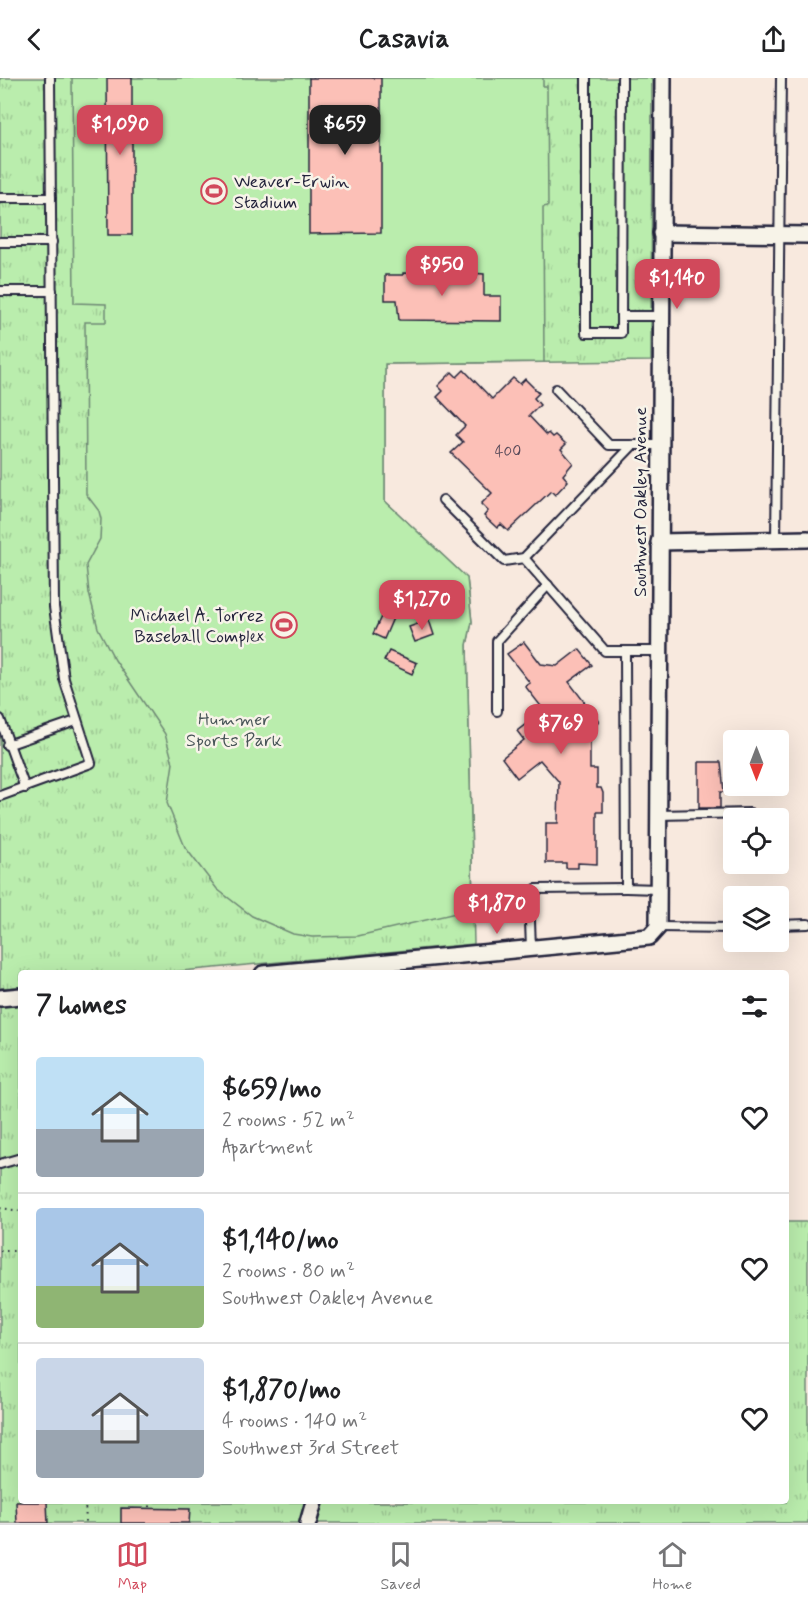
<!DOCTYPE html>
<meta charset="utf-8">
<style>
body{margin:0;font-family:Mynerve,sans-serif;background:#f2f2f2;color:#202124;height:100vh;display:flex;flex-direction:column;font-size:22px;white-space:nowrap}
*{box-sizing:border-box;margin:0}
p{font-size:20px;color:#757577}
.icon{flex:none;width:33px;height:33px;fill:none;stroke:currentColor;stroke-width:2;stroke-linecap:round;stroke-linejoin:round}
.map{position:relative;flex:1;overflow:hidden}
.panel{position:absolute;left:18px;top:892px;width:771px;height:534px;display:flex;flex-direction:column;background:#fff;border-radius:6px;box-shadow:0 6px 24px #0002}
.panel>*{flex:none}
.needle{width:39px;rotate:180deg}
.buttons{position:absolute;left:723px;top:652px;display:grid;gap:12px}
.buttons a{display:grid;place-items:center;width:66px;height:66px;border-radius:6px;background:#fff;box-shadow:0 6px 24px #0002;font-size:30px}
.price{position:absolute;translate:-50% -51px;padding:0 14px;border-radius:12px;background:#d1495b;color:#fff;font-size:20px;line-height:39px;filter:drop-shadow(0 2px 3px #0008)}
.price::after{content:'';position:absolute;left:50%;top:36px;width:18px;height:14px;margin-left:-9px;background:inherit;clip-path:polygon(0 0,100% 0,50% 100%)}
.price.current{background:#222;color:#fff}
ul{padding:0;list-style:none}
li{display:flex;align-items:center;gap:18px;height:150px;padding:0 18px}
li+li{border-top:2px solid #e0e0e0}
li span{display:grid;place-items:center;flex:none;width:168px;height:120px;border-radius:6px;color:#555}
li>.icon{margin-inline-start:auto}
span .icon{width:72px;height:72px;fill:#fffc;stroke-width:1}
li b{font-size:26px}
h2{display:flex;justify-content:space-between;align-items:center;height:72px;padding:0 18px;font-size:26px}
header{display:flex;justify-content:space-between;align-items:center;height:78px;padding:0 18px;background:#fff;font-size:27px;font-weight:800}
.dock{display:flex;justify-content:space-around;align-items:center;height:84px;border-top:2px solid #e0e0e0;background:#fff;font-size:16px;color:#757577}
.dock a{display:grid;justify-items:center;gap:3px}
.dock .current{color:#d1495b}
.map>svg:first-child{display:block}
.grass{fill:url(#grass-tufts);stroke:#6e8874;stroke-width:1.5}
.garden{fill:#baedad;stroke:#6e8874;stroke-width:1.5}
.building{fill:#fcc0b7;stroke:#22223b;stroke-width:1.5}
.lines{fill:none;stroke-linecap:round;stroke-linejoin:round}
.lane-casing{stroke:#22223b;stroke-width:12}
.street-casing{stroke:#22223b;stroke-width:20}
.path{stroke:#22223b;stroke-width:2;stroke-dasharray:1.5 4.5;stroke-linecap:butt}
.lane{stroke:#f7f3e8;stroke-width:8}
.street{stroke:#f7f3e8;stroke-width:15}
.labels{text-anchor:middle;stroke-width:5;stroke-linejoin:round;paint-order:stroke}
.number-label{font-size:15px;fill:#584a5a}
.poi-label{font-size:18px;fill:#22223b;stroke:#f7f3e8;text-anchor:start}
.street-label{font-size:18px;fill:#22223b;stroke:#f7f3e8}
.park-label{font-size:18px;fill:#485558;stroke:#f7f3e8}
</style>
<header><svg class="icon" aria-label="back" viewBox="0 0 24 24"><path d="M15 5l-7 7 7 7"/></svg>Casavia<svg class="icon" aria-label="share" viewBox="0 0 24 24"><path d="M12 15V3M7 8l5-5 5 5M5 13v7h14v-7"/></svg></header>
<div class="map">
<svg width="808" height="1445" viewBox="0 0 808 1445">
<defs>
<pattern id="grass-tufts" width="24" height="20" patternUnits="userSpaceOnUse" patternTransform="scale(1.5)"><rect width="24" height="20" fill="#baedad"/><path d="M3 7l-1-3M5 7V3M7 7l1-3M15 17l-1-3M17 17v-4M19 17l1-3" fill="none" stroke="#a0cb96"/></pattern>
</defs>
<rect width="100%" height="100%" fill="#f8e9de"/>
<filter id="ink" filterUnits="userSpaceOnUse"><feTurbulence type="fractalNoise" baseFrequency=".0167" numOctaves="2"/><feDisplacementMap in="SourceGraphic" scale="12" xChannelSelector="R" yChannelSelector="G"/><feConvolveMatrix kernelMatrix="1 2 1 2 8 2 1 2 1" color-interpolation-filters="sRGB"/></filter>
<g filter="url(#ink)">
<g class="grass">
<path d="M0,0H652L651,283L385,286V423L467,500L472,544L467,567L474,866L160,895L21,896V909L0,910Z"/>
<path d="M21,927V1424H786V1144H808V1445H0V929Z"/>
</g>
<path class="garden" d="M72,0H543V8H547L548,128L543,129L544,284L385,286V423L467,500L472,544L467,567L473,831L358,858L312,859L293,856L252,838L217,811L185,769L167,725L173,685L165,656L115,582L98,550L89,515L86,487L100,461L101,441L99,433L86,416L85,244H106V226L74,225Z"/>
<g class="building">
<path d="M107,0H132V157H108Z"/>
<path d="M309,0H381V155L309,156Z"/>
<path d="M456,194L484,196V218H501V243L399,242L397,222H385V197H403V195L456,196Z"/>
<path d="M464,292L492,321L513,300L520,306L525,301L539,315L534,320L540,327L529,338L547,357L549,355L553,359L556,357L566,366L561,371L573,385L563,397L568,403L555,417L551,413L508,453L501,446L497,450L484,438L488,433L481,426L492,415L451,375L463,364L456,357L465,348L437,319L443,313L438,308L452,294L457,299Z"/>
<path d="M386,528L396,533L384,561L373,556Z"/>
<path d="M429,542L434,557L415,564L409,549Z"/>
<path d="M524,564L541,586L557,588L579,571L592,587L569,604L599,643L590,650V691H597V710H601L603,715V734H597V786L578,785V790H566V785H546V745H558L559,704L540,682L517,700L502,680L524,662L517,653L544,632L525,608L530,605L507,576Z"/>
<path d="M389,573L417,585L412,596L384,583Z"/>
<path d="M699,684H721L724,714H720V730H699Z"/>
<path d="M16,1424H47L48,1445H17Z"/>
<path d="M121,1430L190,1431L189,1445H121Z"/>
</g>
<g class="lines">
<g class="lane-casing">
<g id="lane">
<path d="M586,0V255H621L622,0"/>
<path d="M0,120H51"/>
<path d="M0,164H52"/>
<path d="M0,213H52"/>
<path d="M621,238H660"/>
<path d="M556,311L609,367H660"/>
<path d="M443,422L504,483L524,480L633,367"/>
<path d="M776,463L781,0"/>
<path d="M524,480L605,573H659"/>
<path d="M625,573L626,810L658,811"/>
<path d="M497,633V563L548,507"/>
<path d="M0,641L25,710"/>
<path d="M7,667L76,643"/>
<path d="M0,718L91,685L64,601L54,529L50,0"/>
<path d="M659,737L750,735"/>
<path d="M778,847L808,846"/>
<path d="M658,849L734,850"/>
<path d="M531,870L529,817L536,811L626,810"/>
<path d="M0,1086L21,1080"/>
</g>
</g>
<g class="street-casing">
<g id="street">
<path d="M661,155L808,157"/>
<path d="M659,464L808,461"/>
<path d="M263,896L649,859L658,849L663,0"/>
<path d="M0,920L21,918"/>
<path d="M308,1445L314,1424"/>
</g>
</g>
<g class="path">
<path d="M0,1130L21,1133"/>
<path d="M0,1173H21"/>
<path d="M85,1424L86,1445"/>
<path d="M150,1429V1424"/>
</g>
<use href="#lane" class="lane"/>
<use href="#street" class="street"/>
</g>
</g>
<defs>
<g id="stadium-ring" transform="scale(1.35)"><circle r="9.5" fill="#f7f3e8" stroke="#d1495b" stroke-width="1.5"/><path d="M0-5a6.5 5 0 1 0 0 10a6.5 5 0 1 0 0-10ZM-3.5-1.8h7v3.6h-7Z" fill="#d1495b"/></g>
</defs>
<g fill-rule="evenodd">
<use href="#stadium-ring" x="214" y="113"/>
<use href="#stadium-ring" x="284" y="547"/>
</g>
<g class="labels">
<g class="number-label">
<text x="508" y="378">400</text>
</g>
<g class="poi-label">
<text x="234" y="109">Weaver-Erwin<tspan x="234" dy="21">Stadium</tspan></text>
<text x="264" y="543" text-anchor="end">Michael A. Torrez<tspan x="264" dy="21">Baseball Complex</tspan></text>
</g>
<g class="street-label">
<text transform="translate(640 424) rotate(-90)" y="6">Southwest Oakley Avenue</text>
</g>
<g class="park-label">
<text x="234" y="647">Hummer<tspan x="234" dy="21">Sports Park</tspan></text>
</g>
</g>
</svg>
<div class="buttons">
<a><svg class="needle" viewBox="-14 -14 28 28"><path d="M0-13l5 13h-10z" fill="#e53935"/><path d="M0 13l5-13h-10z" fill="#757577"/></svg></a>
<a><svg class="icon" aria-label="locate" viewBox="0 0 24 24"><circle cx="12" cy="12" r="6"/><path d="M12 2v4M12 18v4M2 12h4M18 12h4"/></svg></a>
<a><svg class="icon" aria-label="layers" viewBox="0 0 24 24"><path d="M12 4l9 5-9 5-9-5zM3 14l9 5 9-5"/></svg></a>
</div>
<b class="price" style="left:120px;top:78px">$1,090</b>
<b class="price current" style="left:345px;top:78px">$659</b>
<b class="price" style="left:442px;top:219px">$950</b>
<b class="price" style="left:677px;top:232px">$1,140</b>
<b class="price" style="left:422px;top:553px">$1,270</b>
<b class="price" style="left:561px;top:677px">$769</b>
<b class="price" style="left:497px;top:857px">$1,870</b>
<section class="panel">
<h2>7 homes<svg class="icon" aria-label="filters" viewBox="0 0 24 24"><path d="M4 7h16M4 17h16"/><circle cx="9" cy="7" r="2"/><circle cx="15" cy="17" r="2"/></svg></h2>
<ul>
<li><span style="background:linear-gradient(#bfe0f5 60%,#9aa5b1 0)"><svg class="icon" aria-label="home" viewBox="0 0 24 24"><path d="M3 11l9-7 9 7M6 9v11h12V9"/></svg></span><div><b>$659/mo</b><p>2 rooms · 52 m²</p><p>Apartment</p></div><svg class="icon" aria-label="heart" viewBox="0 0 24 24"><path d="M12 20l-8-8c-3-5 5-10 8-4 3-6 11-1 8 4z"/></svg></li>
<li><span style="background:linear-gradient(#a9c7e8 65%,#8fb573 0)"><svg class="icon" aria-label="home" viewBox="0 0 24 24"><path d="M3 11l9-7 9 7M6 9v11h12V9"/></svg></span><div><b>$1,140/mo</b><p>2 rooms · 80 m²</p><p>Southwest Oakley Avenue</p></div><svg class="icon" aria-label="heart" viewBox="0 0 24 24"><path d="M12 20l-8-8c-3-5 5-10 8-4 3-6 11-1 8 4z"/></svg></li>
<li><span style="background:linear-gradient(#c9d6e8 60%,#9aa5b1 0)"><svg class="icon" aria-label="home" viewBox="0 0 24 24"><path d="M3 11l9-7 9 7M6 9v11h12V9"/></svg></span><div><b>$1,870/mo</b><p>4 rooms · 140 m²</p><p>Southwest 3rd Street</p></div><svg class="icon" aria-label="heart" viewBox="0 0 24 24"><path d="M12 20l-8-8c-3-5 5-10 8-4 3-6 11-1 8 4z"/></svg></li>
</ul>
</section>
</div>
<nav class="dock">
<a class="current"><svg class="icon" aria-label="map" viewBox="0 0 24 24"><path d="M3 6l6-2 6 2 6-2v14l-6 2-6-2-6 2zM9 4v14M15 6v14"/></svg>Map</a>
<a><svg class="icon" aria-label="saved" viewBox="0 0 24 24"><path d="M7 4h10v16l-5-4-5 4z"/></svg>Saved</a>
<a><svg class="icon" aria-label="home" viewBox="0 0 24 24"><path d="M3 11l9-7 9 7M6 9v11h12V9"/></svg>Home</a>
</nav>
